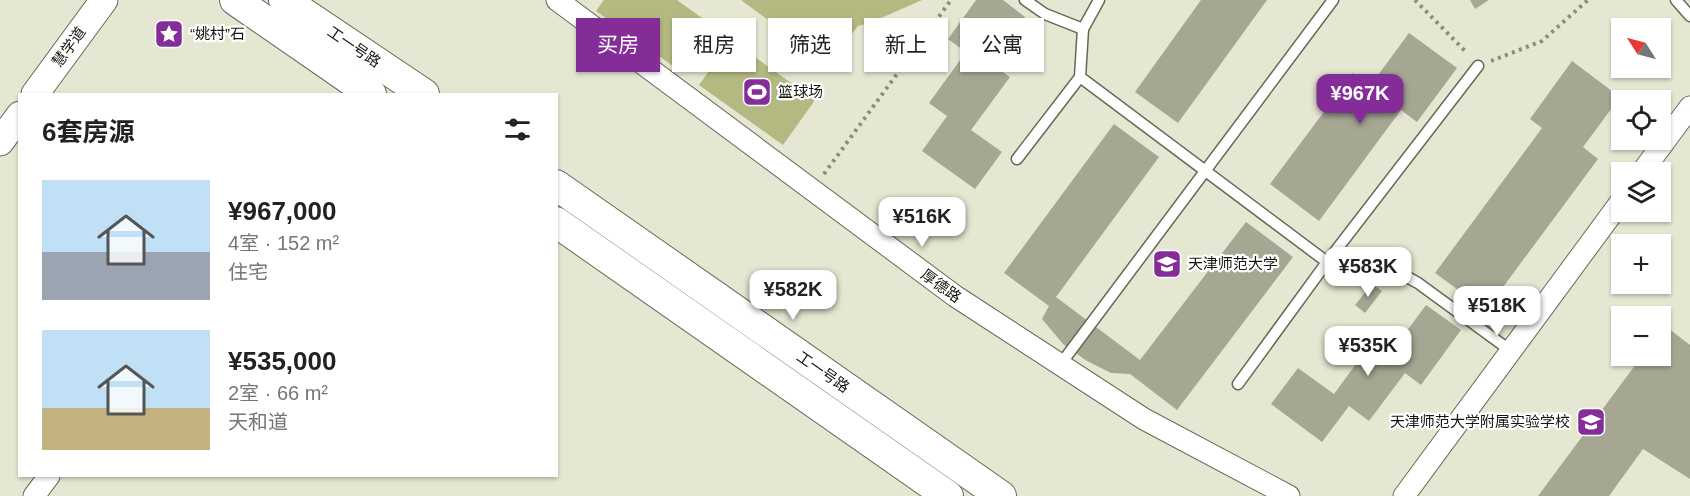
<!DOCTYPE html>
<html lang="zh">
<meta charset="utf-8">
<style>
body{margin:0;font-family:Helvetica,"Noto Sans SC",sans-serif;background:#f2f2f2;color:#222;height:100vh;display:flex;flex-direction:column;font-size:22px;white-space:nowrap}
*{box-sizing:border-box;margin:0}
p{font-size:20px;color:#767676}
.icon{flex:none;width:33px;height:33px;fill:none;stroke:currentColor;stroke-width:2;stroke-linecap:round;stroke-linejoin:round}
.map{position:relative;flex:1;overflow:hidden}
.side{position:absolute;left:18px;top:93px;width:540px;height:384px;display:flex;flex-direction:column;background:#fff;border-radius:0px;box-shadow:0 2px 4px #0004}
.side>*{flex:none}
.hud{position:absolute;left:576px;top:18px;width:570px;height:54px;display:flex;gap:12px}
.needle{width:39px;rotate:306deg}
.fabs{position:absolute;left:1611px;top:18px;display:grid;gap:12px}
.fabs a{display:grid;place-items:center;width:60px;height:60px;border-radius:0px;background:#fff;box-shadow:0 2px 4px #0004;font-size:30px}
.price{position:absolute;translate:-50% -51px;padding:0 14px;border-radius:12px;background:#fff;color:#222;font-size:20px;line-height:39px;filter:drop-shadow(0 2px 3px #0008)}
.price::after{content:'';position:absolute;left:50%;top:36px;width:18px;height:14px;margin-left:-9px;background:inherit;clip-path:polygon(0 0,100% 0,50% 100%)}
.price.selected{background:#842c98;color:#fff}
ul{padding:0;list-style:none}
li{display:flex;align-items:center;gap:18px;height:150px;padding:0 24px}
li span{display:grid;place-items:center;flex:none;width:168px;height:120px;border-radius:0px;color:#555}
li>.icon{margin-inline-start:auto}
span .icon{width:72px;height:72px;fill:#fffc;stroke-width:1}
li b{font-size:26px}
h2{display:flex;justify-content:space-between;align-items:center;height:72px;padding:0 24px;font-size:26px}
.tag{padding:0 21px;border-radius:0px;background:#fff;box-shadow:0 2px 4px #0004;font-size:21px;line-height:54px}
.tag.selected{background:#842c98;color:#fff}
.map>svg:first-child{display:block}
.green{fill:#b3b980}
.building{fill:#a5a793}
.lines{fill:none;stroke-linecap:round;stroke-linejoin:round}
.service-casing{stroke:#676956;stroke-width:13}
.minor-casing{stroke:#676956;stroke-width:23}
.tertiary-casing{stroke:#676956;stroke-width:29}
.secondary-casing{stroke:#676956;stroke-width:32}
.path{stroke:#8a8c7d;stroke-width:4;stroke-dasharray:3 4.5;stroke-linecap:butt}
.service{stroke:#fff;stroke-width:10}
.minor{stroke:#fff;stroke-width:21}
.tertiary{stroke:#fff;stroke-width:27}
.secondary{stroke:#fff;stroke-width:30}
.labels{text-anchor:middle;stroke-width:4.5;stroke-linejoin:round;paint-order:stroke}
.poi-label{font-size:15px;fill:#14150e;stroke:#fff;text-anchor:start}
.street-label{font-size:15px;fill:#14150e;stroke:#fff}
</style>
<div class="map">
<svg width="1690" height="496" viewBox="0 0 1690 496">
<rect width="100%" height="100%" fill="#e5e7d2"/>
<g class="green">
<path d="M604,0H677L713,26L680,71L596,11Z"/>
<path d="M741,0H922L872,22L858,26L828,64Z"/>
<path d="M731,40L815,100L783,145L699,85Z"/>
</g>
<g class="building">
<path d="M976,0H1003L1025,17L991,64L1010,77L971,130L1002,152L975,189L922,151L947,116L929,103L966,52L948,39Z"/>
<path d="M1201,0H1267L1178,123L1135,92Z"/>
<path d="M1470,0H1489L1475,9Z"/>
<path d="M1409,33L1457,68L1417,122L1401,110L1319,221L1270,184L1353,73L1370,86Z"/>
<path d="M1572,61L1620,97L1583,147L1598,159L1486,310L1435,273L1542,128L1530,119Z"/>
<path d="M1114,124L1159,157L1056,297L1140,360L1246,222L1293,257L1177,410L1130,374L1111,373L1087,361L1063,344L1042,319L1049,306L1004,273Z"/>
<path d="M1372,284L1382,291L1365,313L1355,305Z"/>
<path d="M1426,305L1461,330L1421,385L1405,373L1369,421L1349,406L1322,442L1271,404L1298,368L1334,394L1370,345L1387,358Z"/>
<path d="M1664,325L1690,345V479L1643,449L1609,496H1538L1642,356H1660V331Z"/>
</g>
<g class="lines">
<g class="service-casing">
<g id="service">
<path d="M1025,0L1045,14L1083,29"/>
<path d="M1099,0L1083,29L1080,77L1327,262L1478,66"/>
<path d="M1676,0L1690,16"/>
<path d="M1017,159L1080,77"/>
<path d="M1060,365L1333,0"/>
<path d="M1238,384L1327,262L1385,265L1418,283L1511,351"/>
</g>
</g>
<g class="minor-casing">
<g id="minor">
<path d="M557,0L955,296L1144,419L1289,496"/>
<path d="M1642,172L1690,107"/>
<path d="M34,496L49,476"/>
<path d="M1404,496L1622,200"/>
</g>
</g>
<g class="tertiary-casing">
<g id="tertiary">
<path d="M35,94L104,0"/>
<path d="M0,142L20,115"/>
</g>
</g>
<g class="secondary-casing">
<g id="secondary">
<path d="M235,0L371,94"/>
<path d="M284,0L424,94"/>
<path d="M556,185L1001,496"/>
<path d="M556,222L948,496"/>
</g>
</g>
<g class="path">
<path d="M1415,0L1467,53"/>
<path d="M1491,61L1542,41L1588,0"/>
<path d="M824,174L951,0"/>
</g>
<use href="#service" class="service"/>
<use href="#minor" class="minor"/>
<use href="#tertiary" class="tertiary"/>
<use href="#secondary" class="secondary"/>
</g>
<defs>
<g id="sight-square" transform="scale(1.5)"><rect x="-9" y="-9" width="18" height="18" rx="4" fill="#842c98" stroke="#fff"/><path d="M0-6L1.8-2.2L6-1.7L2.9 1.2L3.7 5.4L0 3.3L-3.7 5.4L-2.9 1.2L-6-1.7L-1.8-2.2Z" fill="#fff"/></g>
<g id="stadium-square" transform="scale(1.5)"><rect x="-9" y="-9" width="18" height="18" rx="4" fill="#842c98" stroke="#fff"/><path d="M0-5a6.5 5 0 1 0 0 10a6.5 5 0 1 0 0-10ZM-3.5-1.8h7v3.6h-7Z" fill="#fff"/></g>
<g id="university-square" transform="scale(1.5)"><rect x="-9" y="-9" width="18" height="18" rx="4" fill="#842c98" stroke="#fff"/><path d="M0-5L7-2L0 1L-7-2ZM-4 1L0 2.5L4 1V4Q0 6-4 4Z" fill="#fff"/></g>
<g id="school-square" transform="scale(1.5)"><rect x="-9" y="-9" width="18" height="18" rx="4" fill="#842c98" stroke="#fff"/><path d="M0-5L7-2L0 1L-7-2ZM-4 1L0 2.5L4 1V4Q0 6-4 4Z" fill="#fff"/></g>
</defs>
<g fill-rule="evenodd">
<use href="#sight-square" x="169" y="34"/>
<use href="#stadium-square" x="757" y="92"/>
<use href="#university-square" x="1167" y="264"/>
<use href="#school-square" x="1591" y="422"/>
</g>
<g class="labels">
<g class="poi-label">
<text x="190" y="39">“姚村”石</text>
<text x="778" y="97">篮球场</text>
<text x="1188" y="269">天津师范大学</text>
<text x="1570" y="427" text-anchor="end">天津师范大学附属实验学校</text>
</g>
<g class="street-label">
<text transform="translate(69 47) rotate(-54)" y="5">慧学道</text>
<text transform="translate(354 47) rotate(34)" y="5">工一号路</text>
<text transform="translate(941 286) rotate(36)" y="5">厚德路</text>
<text transform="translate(823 372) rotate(35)" y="5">工一号路</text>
</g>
</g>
</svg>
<div class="fabs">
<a><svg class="needle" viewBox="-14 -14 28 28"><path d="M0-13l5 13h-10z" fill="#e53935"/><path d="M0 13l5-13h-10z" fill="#767676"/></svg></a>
<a><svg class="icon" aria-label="locate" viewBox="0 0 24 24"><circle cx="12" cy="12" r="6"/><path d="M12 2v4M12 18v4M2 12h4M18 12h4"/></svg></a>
<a><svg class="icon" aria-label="layers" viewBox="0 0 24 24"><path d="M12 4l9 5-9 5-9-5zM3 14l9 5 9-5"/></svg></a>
<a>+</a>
<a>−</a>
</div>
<b class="price selected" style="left:1360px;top:125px">¥967K</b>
<b class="price" style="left:922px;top:248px">¥516K</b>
<b class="price" style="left:1368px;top:298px">¥583K</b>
<b class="price" style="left:793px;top:321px">¥582K</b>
<b class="price" style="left:1497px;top:337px">¥518K</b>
<b class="price" style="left:1368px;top:377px">¥535K</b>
<div class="hud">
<a class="tag selected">买房</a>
<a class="tag">租房</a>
<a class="tag">筛选</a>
<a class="tag">新上</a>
<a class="tag">公寓</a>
</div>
<section class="side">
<h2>6套房源<svg class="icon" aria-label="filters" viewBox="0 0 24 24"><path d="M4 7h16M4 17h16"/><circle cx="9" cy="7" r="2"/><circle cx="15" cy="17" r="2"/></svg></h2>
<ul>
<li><span style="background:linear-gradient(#bfe0f5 60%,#9aa5b1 0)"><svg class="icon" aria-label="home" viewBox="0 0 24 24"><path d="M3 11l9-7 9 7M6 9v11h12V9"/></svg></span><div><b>¥967,000</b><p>4室 · 152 m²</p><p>住宅</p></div></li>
<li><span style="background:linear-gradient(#bfe0f5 65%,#c2b280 0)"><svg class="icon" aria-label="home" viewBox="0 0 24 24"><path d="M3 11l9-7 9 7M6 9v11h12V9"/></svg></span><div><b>¥535,000</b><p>2室 · 66 m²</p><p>天和道</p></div></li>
</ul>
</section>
</div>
